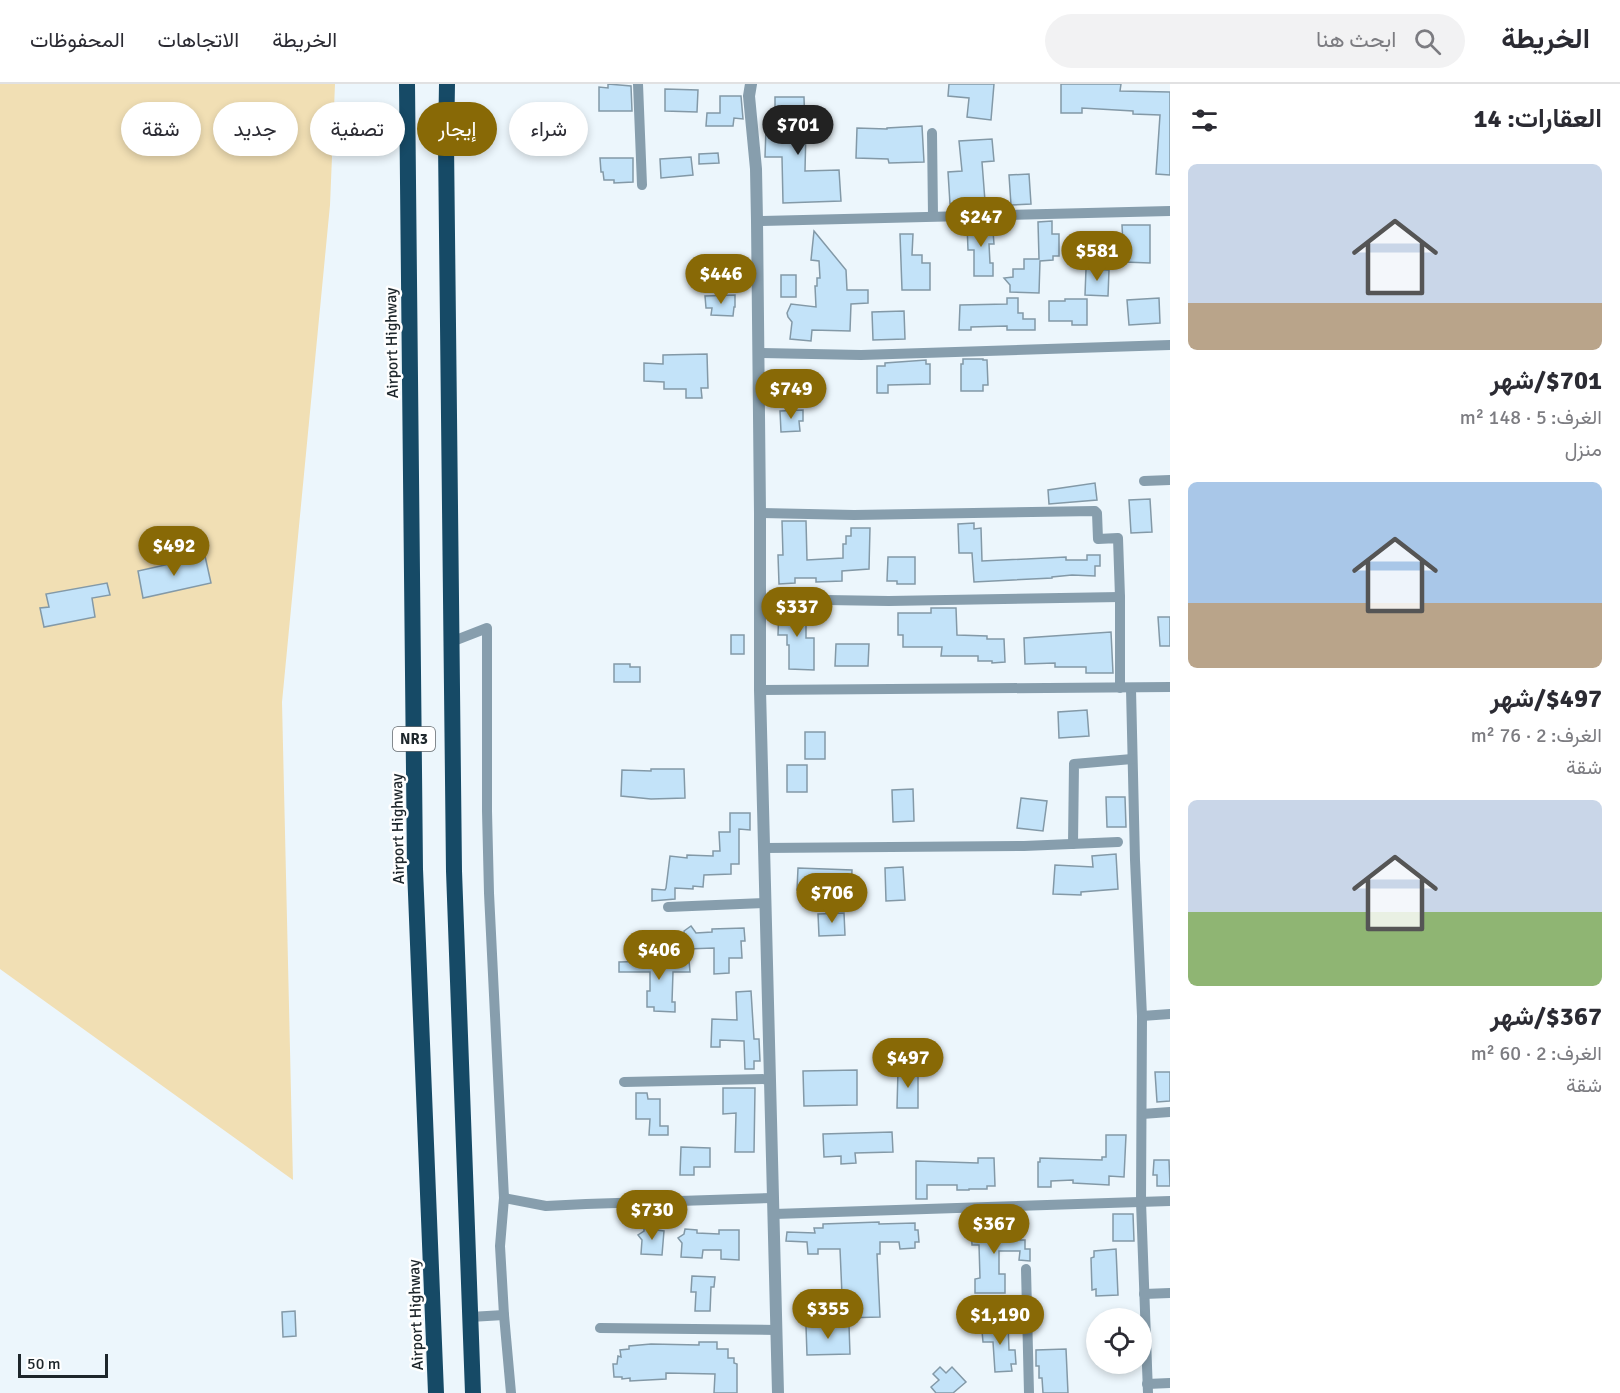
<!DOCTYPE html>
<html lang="ar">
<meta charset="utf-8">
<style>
body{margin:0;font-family:Signika,Vazirmatn,sans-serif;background:#f2f2f3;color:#2b2b33;direction:rtl;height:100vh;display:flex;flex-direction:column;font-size:22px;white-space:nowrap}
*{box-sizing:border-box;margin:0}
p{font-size:20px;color:#7c7c81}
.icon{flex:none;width:33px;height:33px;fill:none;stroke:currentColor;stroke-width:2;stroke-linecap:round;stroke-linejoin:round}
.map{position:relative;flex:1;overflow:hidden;direction:ltr}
.details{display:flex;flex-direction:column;background:#fff;width:450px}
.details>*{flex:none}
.top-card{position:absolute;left:18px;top:18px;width:570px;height:54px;direction:rtl;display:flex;gap:12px}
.buttons{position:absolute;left:1086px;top:1224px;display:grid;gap:12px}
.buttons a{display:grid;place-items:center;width:66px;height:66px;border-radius:50%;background:#fff;box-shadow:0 3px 9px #0003;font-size:30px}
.scale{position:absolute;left:18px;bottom:15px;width:90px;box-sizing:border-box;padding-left:6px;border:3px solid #1d262b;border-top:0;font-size:16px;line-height:21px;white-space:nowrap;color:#1d262b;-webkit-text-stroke:4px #fff;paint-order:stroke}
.price{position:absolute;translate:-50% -51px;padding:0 14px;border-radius:21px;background:#886906;color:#fff;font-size:20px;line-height:39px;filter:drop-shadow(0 2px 3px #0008)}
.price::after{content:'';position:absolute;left:50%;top:36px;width:18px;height:14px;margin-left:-9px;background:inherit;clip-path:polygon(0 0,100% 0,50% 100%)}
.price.selected{background:#222;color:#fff}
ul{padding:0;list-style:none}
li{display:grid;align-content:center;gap:12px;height:318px;padding:0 18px}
li span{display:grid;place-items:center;height:186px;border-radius:9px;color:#555}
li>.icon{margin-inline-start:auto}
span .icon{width:108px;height:108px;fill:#fffc;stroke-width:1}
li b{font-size:26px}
h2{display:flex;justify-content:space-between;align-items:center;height:72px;padding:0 18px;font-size:26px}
.tag{padding:0 21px;border-radius:27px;background:#fff;box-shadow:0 3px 9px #0003;font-size:21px;line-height:54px}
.tag.selected{background:#886906;color:#fff}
header{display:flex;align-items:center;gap:36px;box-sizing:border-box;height:84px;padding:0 30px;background:#fff;border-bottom:2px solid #e1e1e2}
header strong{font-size:28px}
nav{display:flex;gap:33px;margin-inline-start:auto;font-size:21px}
.search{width:420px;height:54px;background:#f2f2f3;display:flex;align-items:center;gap:15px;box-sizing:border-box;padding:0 21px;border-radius:33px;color:#7c7c81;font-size:22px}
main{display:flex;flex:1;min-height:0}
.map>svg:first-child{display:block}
.green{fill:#f1dfb4}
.building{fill:#c3e3f9;stroke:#8399a7;stroke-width:1.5}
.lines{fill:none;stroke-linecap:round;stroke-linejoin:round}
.minor{stroke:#879ead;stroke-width:10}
.tertiary{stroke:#879ead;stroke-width:12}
.trunk{stroke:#164a66;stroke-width:16}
.labels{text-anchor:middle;stroke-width:5;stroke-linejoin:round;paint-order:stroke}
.shield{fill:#fff;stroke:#61676b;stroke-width:1.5}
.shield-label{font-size:15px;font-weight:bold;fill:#1d262b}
.street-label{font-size:16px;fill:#1d262b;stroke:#fff}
</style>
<header>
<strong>الخريطة</strong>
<div class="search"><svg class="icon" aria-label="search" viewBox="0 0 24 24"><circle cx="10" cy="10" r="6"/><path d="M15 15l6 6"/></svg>ابحث هنا</div>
<nav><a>الخريطة</a><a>الاتجاهات</a><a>المحفوظات</a></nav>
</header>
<main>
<section class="details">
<h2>العقارات: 14<svg class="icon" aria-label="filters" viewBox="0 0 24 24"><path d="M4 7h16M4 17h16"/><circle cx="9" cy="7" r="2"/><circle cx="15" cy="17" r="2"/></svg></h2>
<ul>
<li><span style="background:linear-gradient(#c9d6e8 75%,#b9a48a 0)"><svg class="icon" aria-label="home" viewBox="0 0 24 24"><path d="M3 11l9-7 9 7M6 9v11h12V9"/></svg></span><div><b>$701/شهر</b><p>الغرف: 5 · 148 m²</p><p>منزل</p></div></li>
<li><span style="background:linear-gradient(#a9c7e8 65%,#b9a48a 0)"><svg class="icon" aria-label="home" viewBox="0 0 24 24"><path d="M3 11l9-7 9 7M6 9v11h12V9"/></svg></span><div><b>$497/شهر</b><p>الغرف: 2 · 76 m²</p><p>شقة</p></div></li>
<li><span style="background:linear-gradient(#c9d6e8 60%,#8fb573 0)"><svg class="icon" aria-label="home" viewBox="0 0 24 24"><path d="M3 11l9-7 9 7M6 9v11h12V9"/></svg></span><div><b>$367/شهر</b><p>الغرف: 2 · 60 m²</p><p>شقة</p></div></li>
</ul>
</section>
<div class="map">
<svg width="1170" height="1309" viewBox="0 0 1170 1309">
<rect width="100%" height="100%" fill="#ecf6fc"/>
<path class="green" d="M0,0H335L330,121L282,618L293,1096L0,885Z"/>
<g class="building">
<path d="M608,0L631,2L632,27H599V3L608,4Z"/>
<path d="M949,0H994L991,36L967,33L969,14L948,12Z"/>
<path d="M1061,0H1121L1120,7L1170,8V91L1156,90L1160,31L1133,30V27L1082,24V29H1061Z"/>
<path d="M665,5L698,6L697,28L665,27Z"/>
<path d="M720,12H741L743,35L734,34L733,42H706L707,29H720Z"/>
<path d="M775,13H804L805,44H806L805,87L839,86L841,117L783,119L782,73H765L766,44H775Z"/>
<path d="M922,42L924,78L889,79L888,75L856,74L857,44L887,45V44Z"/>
<path d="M992,55L994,77L982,78L985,117L950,120L948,88L962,87L959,57Z"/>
<path d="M718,69L719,79L699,80V70Z"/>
<path d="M691,73L693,91L661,94L660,75Z"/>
<path d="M600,74H633V98L614,99V96H604L603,88H601Z"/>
<path d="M1029,90L1031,120L1011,121L1009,91Z"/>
<path d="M1052,137V150H1059V172H1053V176L1040,177L1039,209L1010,208V201L1004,194L1013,193V185H1024V175H1039L1038,138Z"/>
<path d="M989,139V147H993L994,160H989L990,179H993V192H974V166H968L967,140Z"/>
<path d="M1122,141H1150V179L1124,178Z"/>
<path d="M814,147L846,186L847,206H868V219L851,220L850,247L812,246L811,257L790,255L792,238L788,233L787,229L791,220L816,223L815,202H817V194H820L819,177L811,176Z"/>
<path d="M900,150H913L912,171H922V179H930V206H902Z"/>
<path d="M1086,185L1109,186L1108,212L1085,211Z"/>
<rect x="781" y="191" width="15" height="22"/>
<path d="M735,211V223H734L733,232L711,231L712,224H706L705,212Z"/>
<path d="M1007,214H1018V229H1023V235H1035V246H1007V242L971,243V246H959L960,221L1007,220Z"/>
<path d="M1159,214L1160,239L1129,241L1127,216Z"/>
<path d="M1065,215H1087V241H1072V237H1049V217H1065Z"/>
<path d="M904,227L905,255L873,256L872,228Z"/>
<path d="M707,270L708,304H701L702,314H686V305H664V298L644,297V279L663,280V271Z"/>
<path d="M963,275H983V276H987L988,301H983V307H961V280H963Z"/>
<path d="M926,276V280H930V300L888,301V309H877V282H885V279Z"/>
<path d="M803,326V337H799L800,347L781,348L780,327Z"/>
<path d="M1095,399L1097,416L1049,420L1048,406Z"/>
<path d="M1150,415L1152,448L1131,449L1129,416Z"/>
<path d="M782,437H806L807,476L843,474V460H846V452H851V444H870L869,485L842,487V497L816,498V494H795V499L779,500L778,471H783Z"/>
<path d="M974,439V445L981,444L982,477L1066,473V476H1087V471H1100V482H1095V492L1072,491L1052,493V494L974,498L972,469H959L958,440Z"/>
<path d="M205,472L211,499L143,514L138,487Z"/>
<path d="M888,473H915V500H897V497H887Z"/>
<path d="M107,499L110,511L92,514L95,533L44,543L40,524L49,523L46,510Z"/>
<path d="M779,523H806V554H814V586L789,585V561H787V551H778Z"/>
<path d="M931,524H956L957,551L987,552V555H1004L1005,578L992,579V577H978V572H941L942,563H903V551H898V529H931Z"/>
<path d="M1158,533H1170V562H1160Z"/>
<path d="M1111,548L1113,589H1086V583H1055V579L1025,580L1024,554Z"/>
<rect x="731" y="551" width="13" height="19"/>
<path d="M836,560H869L868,582H835Z"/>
<path d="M614,580H630V583H640V598H614Z"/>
<path d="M1087,626L1089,652L1059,654L1058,628Z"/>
<rect x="805" y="648" width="20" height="27"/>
<rect x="787" y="681" width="20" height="27"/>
<path d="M651,685H684L685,714L651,715L621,712L622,686L651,687Z"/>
<path d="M913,705L914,737L893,738L892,706Z"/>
<path d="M1106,713H1125L1126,743H1107Z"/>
<path d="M1021,714L1047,717L1043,747L1017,744Z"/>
<path d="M730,729H750V746L739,745V780H731V790L704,791L703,803L693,802V805L675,804V815L652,817V805L665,806L666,804L670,772L687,774V771L713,772V767H720L719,748H730Z"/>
<path d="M1116,770L1118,805L1081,808V811L1053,810L1055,781L1093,783L1092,772Z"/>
<path d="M903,783L905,816L886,817L885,784Z"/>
<path d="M798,784L852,786L851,808L797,806Z"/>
<path d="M844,829L845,851L819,852L818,830Z"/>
<path d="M691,842L696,849L712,848V845L744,844L745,857H741L742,874H729V889L714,890V864L686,865L684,847Z"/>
<path d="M689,876L690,888H673L672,918H675V928L654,927V923H647V907H650V888H619V878Z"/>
<path d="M751,907L754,955H759L760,977H754V985H745L744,957L720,956V963H711L712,935L737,936L736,908Z"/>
<path d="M857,986V1021L804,1022L803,987Z"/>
<path d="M898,986H918V1024H897Z"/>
<path d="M1155,988H1170V1017L1157,1018Z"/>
<path d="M723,1004H755L754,1068H735L736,1029L723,1030Z"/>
<path d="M636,1009H647L648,1015H660V1042H668V1051H649L650,1035H636Z"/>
<path d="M892,1048L893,1068L855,1069L856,1079L841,1080V1072L824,1073L823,1050Z"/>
<path d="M1106,1051H1126L1124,1093L1109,1092V1101L1073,1099V1096L1051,1097V1103H1038V1078H1040V1074L1102,1076V1073H1106Z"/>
<path d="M681,1063L710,1064V1083H694V1091H680Z"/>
<path d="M978,1074H994L995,1102H987V1105H969V1106H957V1101H927V1115H916V1077L978,1079Z"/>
<path d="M1154,1076H1169L1170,1102H1157V1091H1153Z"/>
<path d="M1113,1130H1133L1134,1157H1113Z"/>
<path d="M971,1134H991V1142H994V1150H1020V1156H1025V1165H1030V1177L1019,1176L1020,1167H999V1190H1005V1209H975V1195L980,1194L979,1161H972Z"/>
<path d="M879,1138V1140L915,1139V1146H918L919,1158H915V1164L900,1165L899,1158H880V1170H877L880,1233L843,1234L840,1165H818V1170H808L807,1158L786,1157L787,1148L815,1149L814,1144H823V1140Z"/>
<path d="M644,1141L657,1142V1146L664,1147L662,1171L641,1170L642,1156L638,1151L644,1147Z"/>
<path d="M685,1145L697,1146V1149L719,1150V1146H739V1176L721,1175V1166H703L702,1174L681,1173L682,1159L678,1154L684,1150Z"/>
<path d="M1116,1165L1118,1211L1096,1212V1205L1092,1206L1091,1174L1094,1173V1167Z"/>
<path d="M692,1192L715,1193L714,1203H711L710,1227H695L696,1208H691Z"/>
<path d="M295,1227L296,1252L283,1253L282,1228Z"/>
<path d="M1008,1239L1009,1266H1015L1016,1280H1011L1012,1287L995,1288L993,1258H983L982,1247H984V1240Z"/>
<path d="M849,1241L850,1270L807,1271L806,1242Z"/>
<path d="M699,1258H717V1265H728V1274H734V1279L737,1280V1309H714L715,1290L666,1289V1295L630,1297V1294L622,1295V1293H614L613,1280H617L618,1272L621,1273L620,1266L629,1265V1262L651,1260L699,1261Z"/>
<path d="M1066,1265L1068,1309H1043L1042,1294H1039V1282H1036V1266Z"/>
<path d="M940,1283L946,1289L952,1283L966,1298L953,1309H936L931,1303L939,1296L933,1290Z"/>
</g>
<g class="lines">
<g class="minor">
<path d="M638,0L642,101"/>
<path d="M932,49L933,132"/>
<path d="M757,137L1170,127"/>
<path d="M758,269L861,271L1170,261"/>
<path d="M1144,397L1170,396"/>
<path d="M760,429L854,431L1095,427L1097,429L1098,455L1118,454L1120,513V604"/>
<path d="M760,515L889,517L1120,513"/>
<path d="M451,558L487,544V727L489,809L504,1114L500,1162L504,1231L511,1309"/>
<path d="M1131,605L1135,776L1142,932L1141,1118L1148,1309"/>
<path d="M760,606L1170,603"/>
<path d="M1073,760L1074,680L1132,675"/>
<path d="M764,764L1024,762L1118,758"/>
<path d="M668,823L766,819"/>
<path d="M1142,932L1170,930"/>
<path d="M624,998L770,995"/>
<path d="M1142,1030L1170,1028"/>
<path d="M504,1114L546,1122L586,1120L773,1114"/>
<path d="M774,1130L1170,1117"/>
<path d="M1026,1185L1029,1309"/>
<path d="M1144,1210L1170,1209"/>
<path d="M470,1233L504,1231"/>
<path d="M600,1244L777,1246"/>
<path d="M1147,1300L1170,1299"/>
</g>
<path class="tertiary" d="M751,0L749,12L756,85L757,137L760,429V606L778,1309"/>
<g class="trunk">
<path d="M407,0L415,785L436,1309"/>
<path d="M447,0L446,59L454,787L473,1309"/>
</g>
</g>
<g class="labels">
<rect class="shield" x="393" y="643" width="42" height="24" rx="4.5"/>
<g class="shield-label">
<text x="414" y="660">NR3</text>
</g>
<g class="street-label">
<text transform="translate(391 259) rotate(-91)" y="6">Airport Highway</text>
<text transform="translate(397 745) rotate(-91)" y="6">Airport Highway</text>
<text transform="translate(415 1231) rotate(-92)" y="6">Airport Highway</text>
</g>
</g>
</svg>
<div class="buttons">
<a><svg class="icon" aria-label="locate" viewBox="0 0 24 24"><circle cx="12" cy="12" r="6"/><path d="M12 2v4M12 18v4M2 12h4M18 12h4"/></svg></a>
</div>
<div class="scale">50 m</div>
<b class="price selected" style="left:798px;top:72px">$701</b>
<b class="price" style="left:981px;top:164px">$247</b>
<b class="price" style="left:1097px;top:198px">$581</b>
<b class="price" style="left:721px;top:221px">$446</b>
<b class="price" style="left:791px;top:336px">$749</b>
<b class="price" style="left:174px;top:493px">$492</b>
<b class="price" style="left:797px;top:554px">$337</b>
<b class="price" style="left:832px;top:840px">$706</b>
<b class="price" style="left:659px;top:897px">$406</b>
<b class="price" style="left:908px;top:1005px">$497</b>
<b class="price" style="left:652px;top:1157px">$730</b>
<b class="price" style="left:994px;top:1171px">$367</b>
<b class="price" style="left:828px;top:1256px">$355</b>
<b class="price" style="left:1000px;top:1262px">$1,190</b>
<div class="top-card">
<a class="tag">شراء</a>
<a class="tag selected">إيجار</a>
<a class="tag">تصفية</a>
<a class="tag">جديد</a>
<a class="tag">شقة</a>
</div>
</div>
</main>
